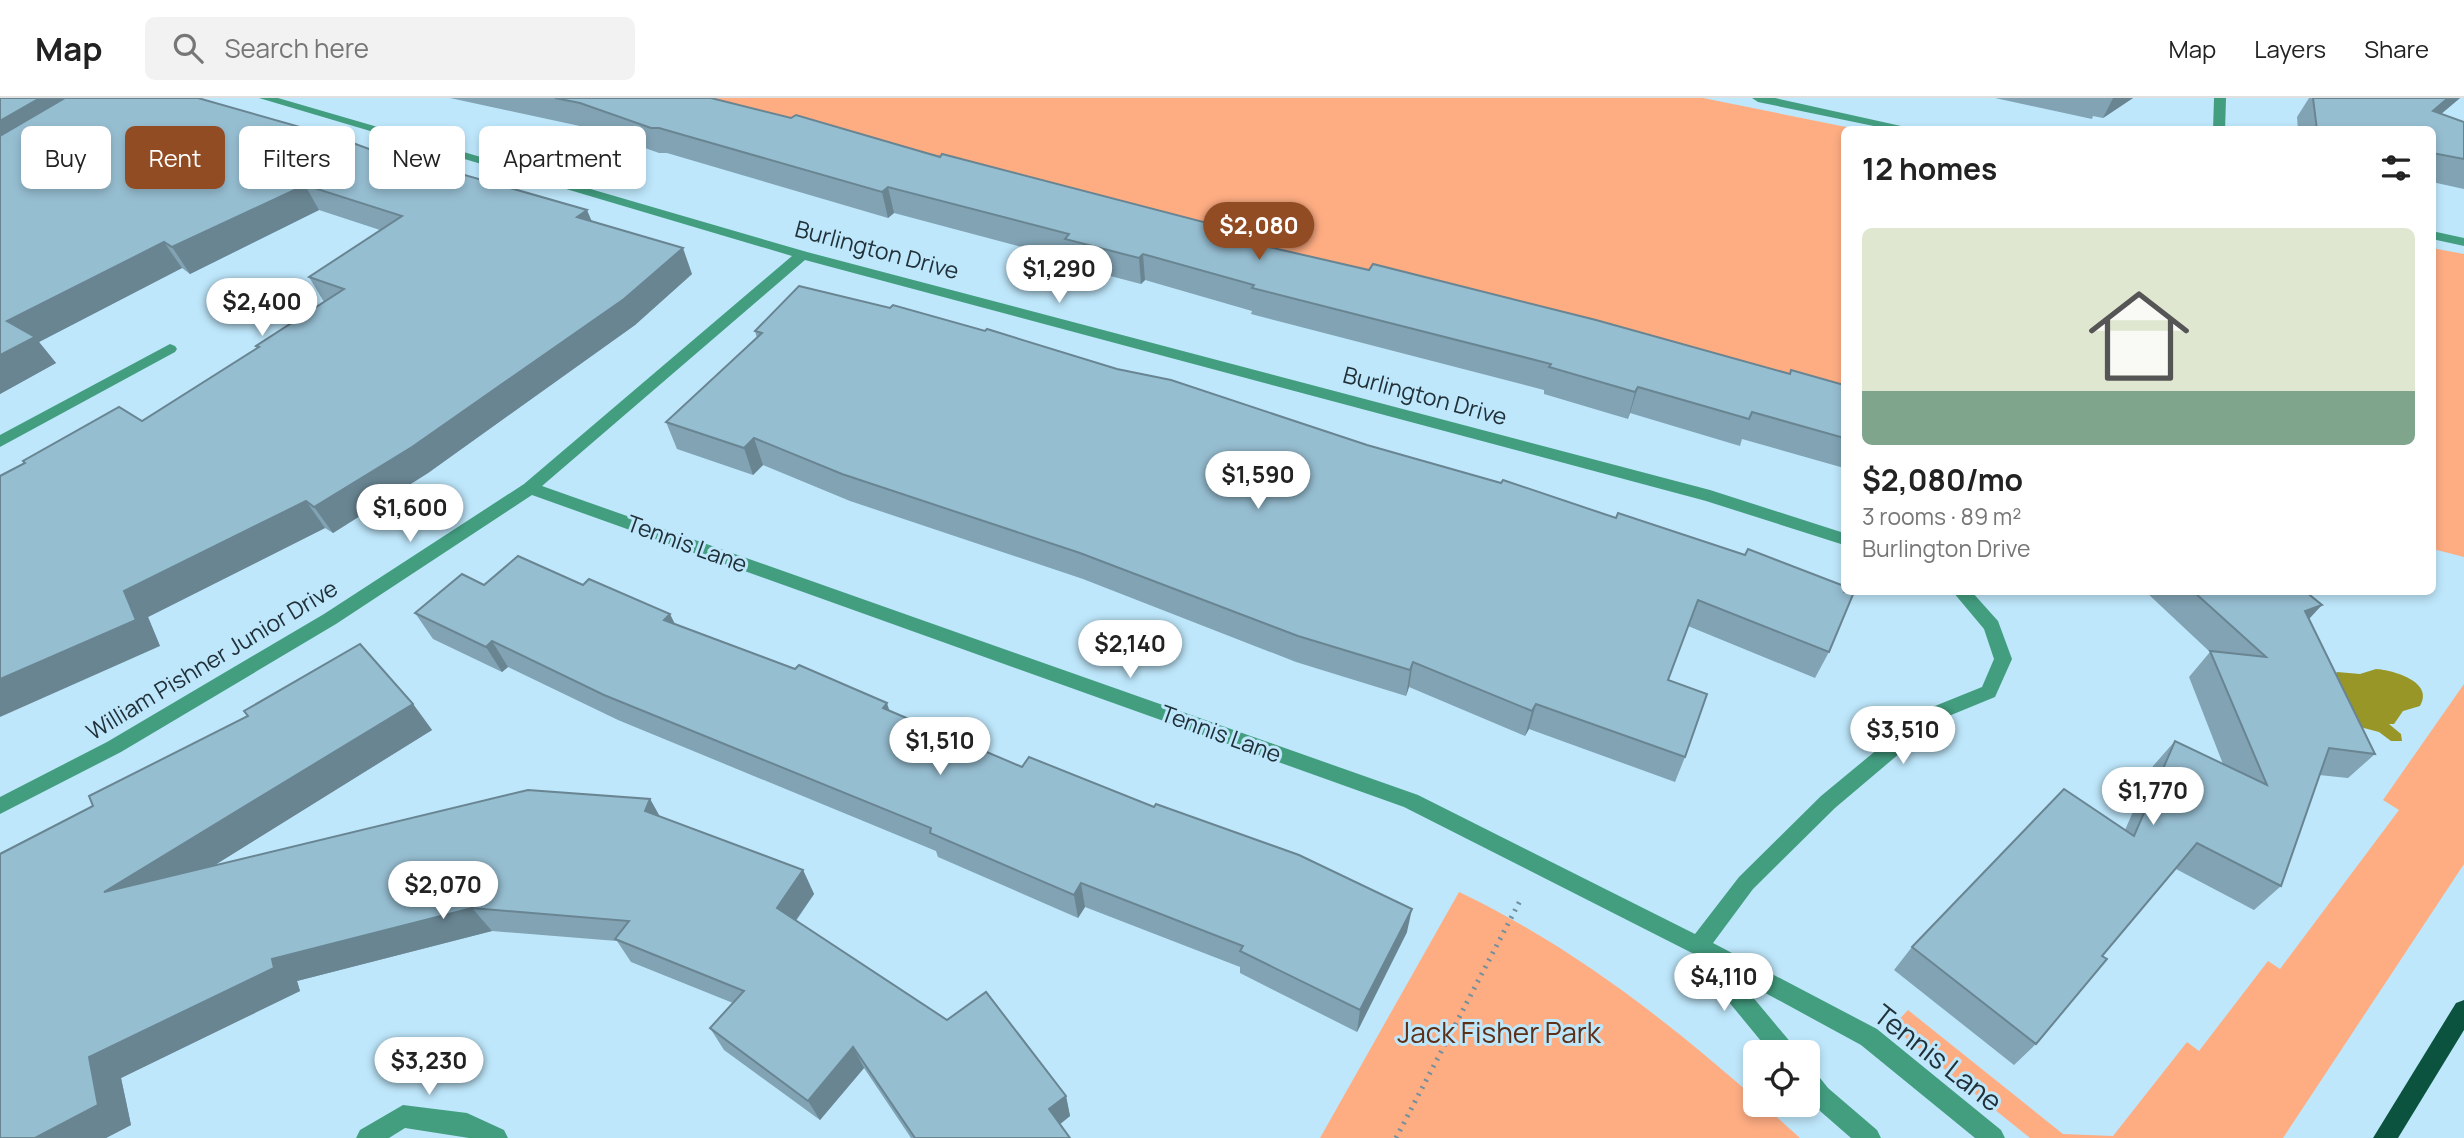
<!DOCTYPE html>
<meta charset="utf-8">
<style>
body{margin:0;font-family:Manrope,sans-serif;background:#f2f2f2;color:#222;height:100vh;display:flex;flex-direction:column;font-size:26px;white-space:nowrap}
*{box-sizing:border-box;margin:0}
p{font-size:23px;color:#767676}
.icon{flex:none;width:38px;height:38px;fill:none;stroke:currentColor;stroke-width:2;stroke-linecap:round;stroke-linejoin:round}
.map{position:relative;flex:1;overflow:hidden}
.drawer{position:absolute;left:1841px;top:28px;width:595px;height:469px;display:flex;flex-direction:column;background:#fff;border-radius:10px;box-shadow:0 4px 10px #0003}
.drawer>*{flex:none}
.banner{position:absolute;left:21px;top:28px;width:665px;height:63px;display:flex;gap:14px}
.tools{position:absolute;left:1743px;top:942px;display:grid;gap:14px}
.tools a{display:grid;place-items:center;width:77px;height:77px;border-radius:10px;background:#fff;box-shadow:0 4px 10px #0003;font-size:35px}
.price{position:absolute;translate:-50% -60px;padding:0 16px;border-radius:24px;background:#fff;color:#222;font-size:23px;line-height:46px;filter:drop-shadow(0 2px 4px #0008)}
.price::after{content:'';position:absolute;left:50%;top:42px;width:21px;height:16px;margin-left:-10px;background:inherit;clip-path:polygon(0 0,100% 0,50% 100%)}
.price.selected{background:#924c24;color:#fff}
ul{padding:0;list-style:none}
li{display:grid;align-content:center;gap:14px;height:371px;padding:0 21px}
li+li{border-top:2px solid #e0e0e0}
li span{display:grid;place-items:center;height:217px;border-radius:10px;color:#555}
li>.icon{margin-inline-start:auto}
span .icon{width:126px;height:126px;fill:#fffc;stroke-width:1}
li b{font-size:30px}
h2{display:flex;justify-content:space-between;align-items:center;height:84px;padding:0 21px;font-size:30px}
.pill{padding:0 24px;border-radius:10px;background:#fff;box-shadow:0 4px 10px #0003;font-size:24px;line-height:63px}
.pill.selected{background:#924c24;color:#fff}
header{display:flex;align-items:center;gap:42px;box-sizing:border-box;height:98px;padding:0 35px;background:#fff;border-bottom:2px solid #e0e0e0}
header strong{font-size:33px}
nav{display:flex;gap:38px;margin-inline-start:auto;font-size:24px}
.search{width:490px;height:63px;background:#f2f2f2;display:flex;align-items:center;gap:18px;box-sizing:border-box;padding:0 24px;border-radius:10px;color:#767676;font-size:26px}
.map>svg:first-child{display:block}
.green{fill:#fead83}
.water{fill:#999628}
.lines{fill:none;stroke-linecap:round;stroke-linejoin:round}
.path{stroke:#728f9d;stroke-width:5;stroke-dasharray:2 6;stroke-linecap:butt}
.minor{fill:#439e80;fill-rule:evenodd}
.major{fill:#0c533f;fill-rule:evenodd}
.wall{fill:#81a3b4}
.shaded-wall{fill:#698592}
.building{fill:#96bed1;stroke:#698592;stroke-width:2}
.labels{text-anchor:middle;stroke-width:6;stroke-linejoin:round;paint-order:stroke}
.street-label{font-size:23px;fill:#213139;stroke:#bee7fb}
.near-park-label{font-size:28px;fill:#5d3017;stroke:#bee7fb}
.near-street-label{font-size:28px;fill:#213139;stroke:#bee7fb}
</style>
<header>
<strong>Map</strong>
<div class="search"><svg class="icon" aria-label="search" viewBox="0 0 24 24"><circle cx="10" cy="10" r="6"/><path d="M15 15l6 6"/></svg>Search here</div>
<nav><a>Map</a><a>Layers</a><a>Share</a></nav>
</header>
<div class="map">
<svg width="2464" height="1040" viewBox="0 0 2464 1040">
<rect width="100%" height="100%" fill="#bee7fb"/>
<g class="green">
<path d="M683,0H1703L1856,31L1844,32V300Z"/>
<path d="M2432,150L2464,156V459L2433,451Z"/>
<path d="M2464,586V766L2283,1040H2030L1892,929L1908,912L2063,1036L2113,1038L2187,944L2199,953L2268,863L2280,871L2399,712L2383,702Z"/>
<path d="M1459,794C1568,846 1664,920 1755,1000V1006H1762L1800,1040H1320Z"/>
</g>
<path class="water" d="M2376,571C2393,572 2435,584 2420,608L2403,613L2394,626H2389L2401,636L2402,643H2391L2379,634L2360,629L2333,578L2337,574L2360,576Z"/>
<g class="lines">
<path class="path" d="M1396,1040L1522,799"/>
<g class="minor">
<path d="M259,0H278L807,154L1710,392L1844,435V447L1706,403L805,162L542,388L1418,697L1695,836L1739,779L1821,698L1925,612L1982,589L1994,561L1984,531L1953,494H1972L1998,523L2012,561L1995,599L1939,622L1835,710L1753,791L1713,845L1877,931L2001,1032L2005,1040H1975L1861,947L1736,879L1792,946L1795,954H1770L1696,864L1694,856L1404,709L532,397L336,526L121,654L0,716V699L107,644L324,516L524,386L792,158Z"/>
<path d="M1752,0H1775L1919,32H1893L1758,4Z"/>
<path d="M2214,0H2226L2225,32H2213Z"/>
<path d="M2432,133L2464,140V148L2432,141Z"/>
<path d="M170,246L175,248L177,251L175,254L0,349V337Z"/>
<path d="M1808,972L1816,975L1828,990L1877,1032L1881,1040H1851L1812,1006L1808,1001Z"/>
<path d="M403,1007L467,1015L504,1032L508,1040H469L405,1030L389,1040H356L360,1032Z"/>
</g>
<path class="major" d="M2464,902V932L2398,1040H2373L2456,905Z"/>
</g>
<g class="wall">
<path d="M0,0L404,64L592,124L692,176L635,227L428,375L333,435L325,430L148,519L160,548L23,363L142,323L258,250L256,248L324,204L309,179L380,132L319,112L190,176L182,170L39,244L56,265L0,296Z"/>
<path d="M450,0H711L1265,140V148L1790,276L1844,287V370L1742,341L1740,348L1630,315L1628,321L1544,296V292L1251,216L1252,213L1145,182L1141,186L1068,167L1067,161L894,115L888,120L667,55H659L589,30Z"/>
<path d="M1995,0H2133L2103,20L2093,18L2092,21Z"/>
<path d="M2309,0H2460L2441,16L2464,24V91L2432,84V32H2298L2297,19Z"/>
<path d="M755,233L1117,271L1829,554L1815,580L1688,528L1668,582L1685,659L1675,684L1529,631L1525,638L1409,589L1406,598L1296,564L1083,481L850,403L763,367L753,377L677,351L666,324L757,240Z"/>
<path d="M484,487H583L675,527L890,613L1407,834L1357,934L1240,875V869L1085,809L1078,820L938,759L936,753L618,622L508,569L502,574L433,541L415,515Z"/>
<path d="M2146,494H2306L2309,521L2375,656L2348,680L2319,677L2281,788L2254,812L2176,771L2102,858L2036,946L2014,967L1894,872L1912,849L2125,732L2153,668L2175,643L2223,666L2189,579L2210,554Z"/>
<path d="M413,606L432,632L213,768L650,701L660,719L803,772L814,796L796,823L947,922L1066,998L1070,1018L1060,1026L1070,1040H911L864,970L820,1022L724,952L710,930L733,905L631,864L617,843L492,833L297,883L300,893L121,980L131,1027L106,1040H0V756Z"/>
</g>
<g class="shaded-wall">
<path d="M40,0H99L0,60V23Z"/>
<path d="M2113,0H2133L2103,20Z"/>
<path d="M2448,0H2460L2422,32L2433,13Z"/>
<path d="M305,87L319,112L190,176L172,149Z"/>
<path d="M888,89L894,115L888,120L882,94Z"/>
<path d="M587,112L598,138L577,119Z"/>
<path d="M164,144L182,170L39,244L56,265L0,296V257L7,223Z"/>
<path d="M683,150L692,176L635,227L428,375L333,435L314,409Z"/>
<path d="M1143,156L1145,182L1141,186L1139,160Z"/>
<path d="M1638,289L1630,315L1628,321L1635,294Z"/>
<path d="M754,340L763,367L753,377L744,350Z"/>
<path d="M306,403L325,430L148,519L160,548L0,619V581L124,493Z"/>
<path d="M2322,507L2298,533L2305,513Z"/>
<path d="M670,516L683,542L664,522Z"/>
<path d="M492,543L508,569L502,574L486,549Z"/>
<path d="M1413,564L1409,589L1406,598L1410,572Z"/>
<path d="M887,605L895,630L883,610Z"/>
<path d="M413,606L432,632L133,818L104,794Z"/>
<path d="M1536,606L1529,631L1525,638L1532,613Z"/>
<path d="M650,701L664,726L645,713Z"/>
<path d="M803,772L814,796L788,833L777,810Z"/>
<path d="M1081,785L1085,809L1078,820L1074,797Z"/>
<path d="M472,810L492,833L297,883L300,893L121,980L131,1027L106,1040H35L89,959L272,861Z"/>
<path d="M1412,811L1407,834L1357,934L1360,912Z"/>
<path d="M853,949L864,970L820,1022L808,1003Z"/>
<path d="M1066,998L1070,1018L1054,1031L1049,1011Z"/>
</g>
<g class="building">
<path d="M0,0H40L0,23Z"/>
<path d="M65,0H198L342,41L404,64L409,61L587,112L577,119L683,150L624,201L412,349L314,409L306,403L124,493L136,522L0,581V378L25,365L23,363L119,309L142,323L259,249L256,248L344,191L309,179L402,118L305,87L172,149L164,144L7,223L35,239L0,257V38Z"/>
<path d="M555,0H711L791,20L796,17L940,59L942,56L1265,140L1260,147L1369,172L1373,166L1596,222L1790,276L1791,272L1844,287V340L1752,314L1749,321L1638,289L1635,294L1549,269L1551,266L1252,190L1254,187L1143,156L1139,160L1065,141L1069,136L888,89L882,94L659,30H651L580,5Z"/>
<path d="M2313,0H2448L2433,13L2464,24V61L2432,55V32H2317Z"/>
<path d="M799,188L890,210L893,207L985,233L987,231L1117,271L1171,282L1367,347L1501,385L1503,382L1616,420L1618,415L1745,457L1748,451L1844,488V494H1854L1829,554L1698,502L1668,582L1707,596L1685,659L1536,606L1532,613L1413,564L1410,572L1298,538L1080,455L842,376L754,340L744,350L666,324L762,235L755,233Z"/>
<path d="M518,458L583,487L589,481L670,516L664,522L795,571L799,567L887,605L883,610L1022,669L1029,659L1154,709L1156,706L1299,757L1412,811L1360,912L1240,853L1243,848L1081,785L1074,797L930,735L931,730L604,597L492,543L486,549L415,515L462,476L484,487Z"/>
<path d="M2194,494H2306L2322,507L2305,513L2375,656L2329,650L2281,788L2197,745L2102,858L2107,861L2036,946L1912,849L2064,691L2134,738L2175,643L2267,687L2210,553L2266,559Z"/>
<path d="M360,546L413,606L104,794L528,692L650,701L645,713L803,772L777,810L947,922L986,894L1066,998L1049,1011L1070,1040H915L853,949L808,1003L710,930L744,893L615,841L629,823L472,810L272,861L274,870L89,959L98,1007L35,1040H0V756L93,708L89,698L248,618L244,613Z"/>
</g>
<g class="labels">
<g class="street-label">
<text transform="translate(877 152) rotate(15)" y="8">Burlington Drive</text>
<text transform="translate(1425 298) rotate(15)" y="8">Burlington Drive</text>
<text transform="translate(687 446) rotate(20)" y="8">Tennis Lane</text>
<text transform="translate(212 562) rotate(-31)" y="8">William Pishner Junior Drive</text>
<text transform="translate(1221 636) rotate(20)" y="8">Tennis Lane</text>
</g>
<g class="near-park-label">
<text x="1499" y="945">Jack Fisher Park</text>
</g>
<g class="near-street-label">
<text transform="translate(1938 960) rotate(38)" y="10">Tennis Lane</text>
</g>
</g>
</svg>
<div class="tools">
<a><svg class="icon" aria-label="locate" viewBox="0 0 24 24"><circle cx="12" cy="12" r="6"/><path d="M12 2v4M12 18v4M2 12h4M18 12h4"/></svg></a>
</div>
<b class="price selected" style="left:1259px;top:164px">$2,080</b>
<b class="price" style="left:1059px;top:207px">$1,290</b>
<b class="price" style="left:262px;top:240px">$2,400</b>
<b class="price" style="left:1258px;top:413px">$1,590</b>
<b class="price" style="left:410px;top:446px">$1,600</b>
<b class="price" style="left:1130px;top:582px">$2,140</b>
<b class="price" style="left:1903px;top:668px">$3,510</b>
<b class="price" style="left:940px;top:679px">$1,510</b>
<b class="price" style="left:2153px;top:729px">$1,770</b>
<b class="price" style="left:443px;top:823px">$2,070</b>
<b class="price" style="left:1724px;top:915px">$4,110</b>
<b class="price" style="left:429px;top:999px">$3,230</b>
<div class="banner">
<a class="pill">Buy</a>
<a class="pill selected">Rent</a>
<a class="pill">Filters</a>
<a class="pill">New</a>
<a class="pill">Apartment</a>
</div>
<section class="drawer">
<h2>12 homes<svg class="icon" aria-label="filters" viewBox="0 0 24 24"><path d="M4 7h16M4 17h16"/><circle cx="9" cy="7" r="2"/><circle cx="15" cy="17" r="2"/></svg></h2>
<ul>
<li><span style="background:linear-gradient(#dfe7d0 75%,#7fa58c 0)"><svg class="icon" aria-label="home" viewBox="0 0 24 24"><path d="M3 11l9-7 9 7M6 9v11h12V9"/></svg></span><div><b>$2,080/mo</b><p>3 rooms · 89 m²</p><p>Burlington Drive</p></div></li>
</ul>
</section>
</div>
